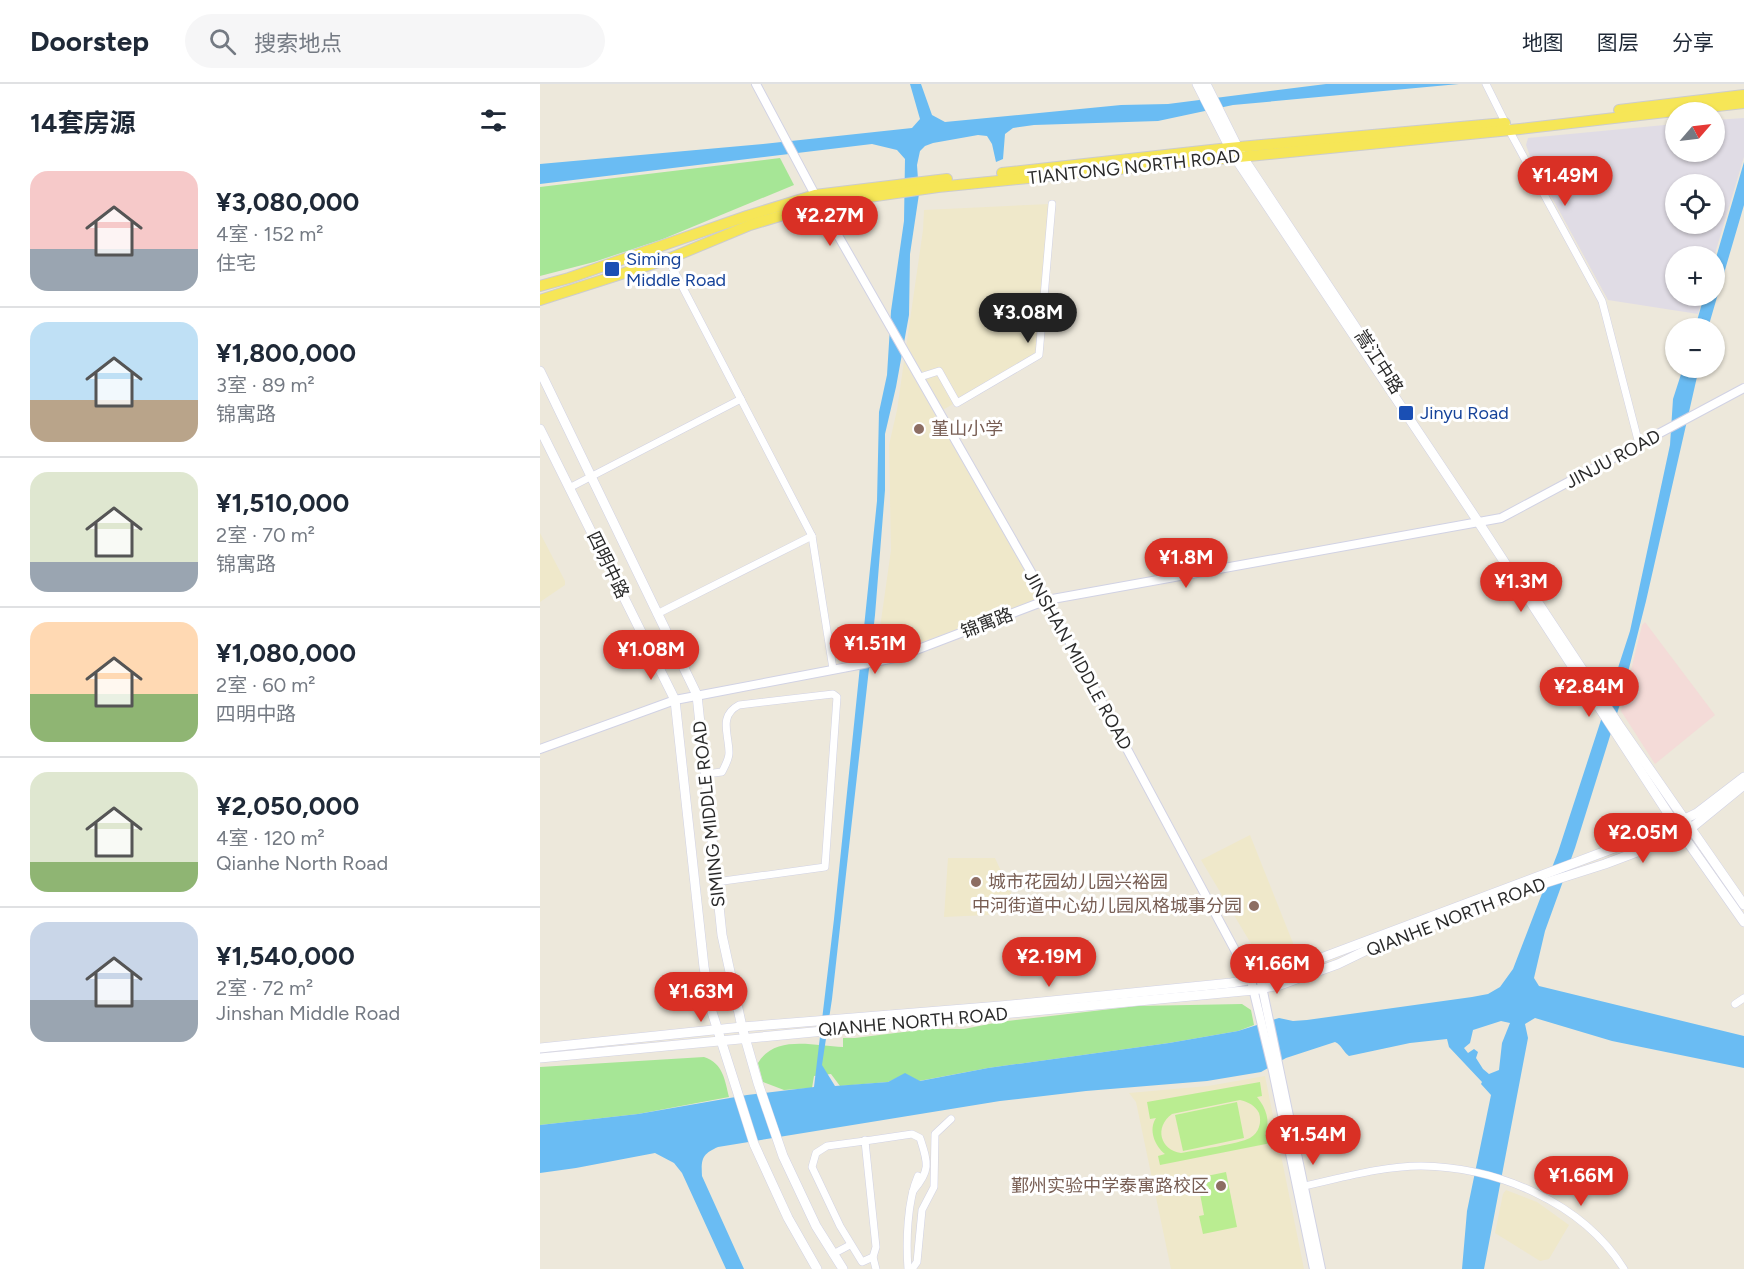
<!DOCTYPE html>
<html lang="zh">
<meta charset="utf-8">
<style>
body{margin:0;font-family:Figtree,"Noto Sans SC",sans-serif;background:#f6f6f7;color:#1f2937;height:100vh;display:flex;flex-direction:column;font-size:22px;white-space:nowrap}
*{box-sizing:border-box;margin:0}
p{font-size:20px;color:#747a83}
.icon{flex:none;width:33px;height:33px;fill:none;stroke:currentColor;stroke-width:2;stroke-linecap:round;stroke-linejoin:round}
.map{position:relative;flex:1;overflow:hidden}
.drawer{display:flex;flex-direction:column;background:#fff;width:540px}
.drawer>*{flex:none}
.needle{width:39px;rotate:62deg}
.fabs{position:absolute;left:1125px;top:18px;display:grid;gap:12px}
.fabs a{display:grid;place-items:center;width:60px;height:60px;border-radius:50%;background:#fff;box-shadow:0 2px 4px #0004;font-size:30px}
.price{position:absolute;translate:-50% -51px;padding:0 14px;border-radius:21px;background:#d93025;color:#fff;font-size:20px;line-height:39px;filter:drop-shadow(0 2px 3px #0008)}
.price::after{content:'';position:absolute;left:50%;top:36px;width:18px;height:14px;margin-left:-9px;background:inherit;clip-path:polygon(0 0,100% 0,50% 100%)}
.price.selected{background:#222;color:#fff}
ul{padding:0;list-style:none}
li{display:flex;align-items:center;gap:18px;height:150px;padding:0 30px}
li+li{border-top:2px solid #e0e1e3}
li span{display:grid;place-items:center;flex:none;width:168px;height:120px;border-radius:18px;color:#555}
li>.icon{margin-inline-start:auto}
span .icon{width:72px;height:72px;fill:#fffc;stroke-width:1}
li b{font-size:26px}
h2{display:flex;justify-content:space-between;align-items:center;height:72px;padding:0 30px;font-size:26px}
header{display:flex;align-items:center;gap:36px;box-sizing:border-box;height:84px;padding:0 30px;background:#fff;border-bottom:2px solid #e0e1e3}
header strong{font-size:28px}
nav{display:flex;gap:33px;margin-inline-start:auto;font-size:21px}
.search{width:420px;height:54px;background:#f6f6f7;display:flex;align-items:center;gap:15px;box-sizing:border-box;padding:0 21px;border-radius:33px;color:#747a83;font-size:22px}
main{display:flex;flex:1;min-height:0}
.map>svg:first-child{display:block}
.industrial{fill:#e0dce5;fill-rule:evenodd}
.education{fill:#efe8ca}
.medical{fill:#f4dbd8}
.green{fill:#a6e696}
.pitch{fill:#baed91;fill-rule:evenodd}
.water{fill:#6abcf3;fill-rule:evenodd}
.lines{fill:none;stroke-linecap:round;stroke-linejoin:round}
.minor-casing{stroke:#d1d2e4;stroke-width:8}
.tertiary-casing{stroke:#d1d2e4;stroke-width:10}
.secondary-casing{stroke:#d1d2e4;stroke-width:10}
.primary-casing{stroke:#ccc;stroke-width:12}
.minor{stroke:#fff;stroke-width:7}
.tertiary{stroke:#fff;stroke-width:8}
.secondary{stroke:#fff;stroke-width:9}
.primary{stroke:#f6e657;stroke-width:10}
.transit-dot{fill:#1a4fb4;stroke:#fff;stroke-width:2}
.education-dot{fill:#8d6e63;stroke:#fff;stroke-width:2}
.labels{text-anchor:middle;stroke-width:6;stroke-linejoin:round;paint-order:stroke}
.street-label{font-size:18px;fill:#2a2a2a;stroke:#fff}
.transit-label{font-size:18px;fill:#164399;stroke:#fff;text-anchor:start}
.education-label{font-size:18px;fill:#785e54;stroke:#fff;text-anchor:start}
</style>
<header>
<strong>Doorstep</strong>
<div class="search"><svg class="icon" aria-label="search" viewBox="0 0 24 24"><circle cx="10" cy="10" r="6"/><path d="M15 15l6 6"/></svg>搜索地点</div>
<nav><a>地图</a><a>图层</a><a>分享</a></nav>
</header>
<main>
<section class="drawer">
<h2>14套房源<svg class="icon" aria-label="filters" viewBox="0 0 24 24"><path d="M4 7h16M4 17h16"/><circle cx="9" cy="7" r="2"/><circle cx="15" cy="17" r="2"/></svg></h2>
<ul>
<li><span style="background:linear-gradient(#f6c9c9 65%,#9aa5b1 0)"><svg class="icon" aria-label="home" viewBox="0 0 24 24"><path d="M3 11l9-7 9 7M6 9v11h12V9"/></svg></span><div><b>¥3,080,000</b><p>4室 · 152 m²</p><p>住宅</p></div></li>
<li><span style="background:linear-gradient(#bfe0f5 65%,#b9a48a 0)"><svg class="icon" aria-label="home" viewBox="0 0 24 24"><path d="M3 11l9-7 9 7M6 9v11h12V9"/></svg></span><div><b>¥1,800,000</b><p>3室 · 89 m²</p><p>锦寓路</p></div></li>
<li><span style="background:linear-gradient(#dfe7d0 75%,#9aa5b1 0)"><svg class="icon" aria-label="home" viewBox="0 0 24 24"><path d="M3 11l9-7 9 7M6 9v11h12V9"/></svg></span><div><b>¥1,510,000</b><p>2室 · 70 m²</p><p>锦寓路</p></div></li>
<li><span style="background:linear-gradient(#ffd9b3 60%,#8fb573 0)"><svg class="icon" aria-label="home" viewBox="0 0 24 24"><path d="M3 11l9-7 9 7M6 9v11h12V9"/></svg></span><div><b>¥1,080,000</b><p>2室 · 60 m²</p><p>四明中路</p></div></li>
<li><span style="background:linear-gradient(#dfe7d0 75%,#8fb573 0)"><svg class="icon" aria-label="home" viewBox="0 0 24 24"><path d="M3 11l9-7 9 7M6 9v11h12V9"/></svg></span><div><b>¥2,050,000</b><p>4室 · 120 m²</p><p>Qianhe North Road</p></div></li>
<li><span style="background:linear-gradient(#c9d6e8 65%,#9aa5b1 0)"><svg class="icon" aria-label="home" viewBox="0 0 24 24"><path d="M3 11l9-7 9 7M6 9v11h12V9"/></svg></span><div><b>¥1,540,000</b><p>2室 · 72 m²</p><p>Jinshan Middle Road</p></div></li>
</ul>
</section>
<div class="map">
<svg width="1204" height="1185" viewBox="0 0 1204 1185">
<rect width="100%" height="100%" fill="#ede8db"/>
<path class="industrial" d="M1204,34V73L1174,173L1136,172V212H1163L1158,230L1068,216L991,75L986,61L988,54L1135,40L1136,68H1174L1175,36ZM1136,100H1174V140H1136Z"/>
<g class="education">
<path d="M510,120L498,270L396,330L502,515L357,567L337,565L351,466L349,361L357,326L383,146L384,126Z"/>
<path d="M0,449L25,497V501L0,518Z"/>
<path d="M710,751L757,869L728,875L719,873L661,776Z"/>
<path d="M408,774H455L477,822L448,831L404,833Z"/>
<path d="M725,992L764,1185H631L596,1018L589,1009L668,1002Z"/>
<path d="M966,1106L997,1118L1029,1141L1009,1175L1000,1177L955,1149L963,1110Z"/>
</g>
<path class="medical" d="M1105,538L1175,631L1115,680L1081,627L1102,541Z"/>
<g class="green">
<path d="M240,74L254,101L123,155L54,178L0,192V103Z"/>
<path d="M702,920L711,926L714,941L698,947L629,959L448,984L379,997L365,990L348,998L300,1002L291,990L274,992L272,1004L244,1006L223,998L218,979C235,950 275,962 303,963V954H315L388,945H424L459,938L597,922Z"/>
<path d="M164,973C183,979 185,996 189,1013L98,1030L0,1041V983Z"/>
</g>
<g class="pitch">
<path d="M720,998L722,1012L717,1013C726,1024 731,1037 725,1051L730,1050L731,1059L620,1081L618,1072L625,1070C615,1062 608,1046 616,1034L610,1035L607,1018ZM700,1016C708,1018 715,1021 719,1029C722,1038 719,1049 710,1054C699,1060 656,1066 641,1069C620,1066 614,1043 632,1030Z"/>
<path d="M697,1018L704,1054L643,1067L635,1031Z"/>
<path d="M686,1088L697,1143L663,1150L659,1132L664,1131L657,1094Z"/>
</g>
<g class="water">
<path d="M370,0H381L392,31L405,38L581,21L628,20L786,0H919L693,21L618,37L494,41L473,44L465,50L463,75L456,78L452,60L447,52L438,51L393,59L385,62L380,67L377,81L379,110L370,170L369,231L356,303L345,350V406L335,531L292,915L282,981L295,1002L348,998L365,989L380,997L448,984L629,959L698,947L739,934L753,937L767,936L932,913L948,910L960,903L973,885L1018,768L1090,547L1130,361L1133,315L1143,284H1159L1106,517L1080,620L1035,764L1005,847L994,894L999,902L1204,952V984L1072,957L995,934L985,940L988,954L944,1185H922L927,1127L951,1011L941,1000L942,998L909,963L907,955L870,959L809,972C803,968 802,961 795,958L746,974L721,988L667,997L546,1007L460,1017L178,1063C162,1070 161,1075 162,1092L204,1185H186L142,1089L134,1079L115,1069L36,1084L0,1089V1041L98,1030L207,1011L274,1003L294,835L337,417L339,328L347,291L351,227L364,137L365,75L357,66L332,60L0,100V80L223,60L372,44L380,35ZM961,937L970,939L962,959L959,986L949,990L943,985L936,974L938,968L934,965L928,969L924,964L930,959L933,946Z"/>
<path d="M1204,78V121L1168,244H1155L1164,212H1174L1175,177Z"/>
</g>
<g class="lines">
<g class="minor-casing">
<g id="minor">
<path d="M946,0L969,46L1062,217L1099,360"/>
<path d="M128,175L272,452L293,585"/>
<path d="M380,293L399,287L417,319L499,271L512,120"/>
<path d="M29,404L201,315"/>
<path d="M117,530L272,452"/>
<path d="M165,690L182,688C185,682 189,675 189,669C189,650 178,632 199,621L293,610L297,613L285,783L176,798"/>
<path d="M1195,920L1204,914"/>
<path d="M325,1056V1057L336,1163L333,1173L322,1178L300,1142L272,1083L276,1069L287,1062L325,1057L372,1050L380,1054C388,1079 391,1086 373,1107"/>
<path d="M764,1102C801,1094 842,1082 881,1082C957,1083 1042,1118 1084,1185"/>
<path d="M293,1170L310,1161"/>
<path d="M333,1173L336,1185"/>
<path d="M368,1185C366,1158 367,1117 378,1092"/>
<path d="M372,1185L377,1178L382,1126L394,1103L395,1050L411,1035"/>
</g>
</g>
<g class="tertiary-casing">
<g id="tertiary">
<path d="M216,0L280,120L507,516L711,896L733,987L774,1185"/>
<path d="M0,665L135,616L355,574L507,516L961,434L1204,304"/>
<path d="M721,898L781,1185"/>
</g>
</g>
<g class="secondary-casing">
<g id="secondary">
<path d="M657,0L694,72L939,439L1135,740L1204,838"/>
<path d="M666,0L702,72L826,259"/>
<path d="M0,287L157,611L182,851L202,943L218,999L243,1072L276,1142L303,1185"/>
<path d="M0,345L135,616L164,883L172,928L214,1060L248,1134L277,1185"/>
<path d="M989,505L1079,641L1204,821"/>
<path d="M0,964L202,943L460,922L691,899L736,891L1122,746L1157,729L1204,693"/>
<path d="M0,974L714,906L740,901L798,880L829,865L999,801L1065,780L1126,757L1150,745L1204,701"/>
</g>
</g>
<g class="primary-casing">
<g id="primary">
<path d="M1079,26L1204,11"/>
<path d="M462,89L689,64L965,39"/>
<path d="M0,202L29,194L207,132L275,111L407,95"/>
<path d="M0,216L128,175L210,141L280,120L398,103L980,45L1204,19"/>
</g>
</g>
<use href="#minor" class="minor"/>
<use href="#tertiary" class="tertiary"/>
<use href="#secondary" class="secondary"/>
<use href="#primary" class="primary"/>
</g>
<g class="transit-dot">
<rect x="64" y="177" width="16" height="16" rx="3"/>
<rect x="858" y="321" width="16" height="16" rx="3"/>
</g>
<g class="education-dot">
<circle cx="379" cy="345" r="6"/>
<circle cx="436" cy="798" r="6"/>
<circle cx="714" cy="822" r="6"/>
<circle cx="681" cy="1102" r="6"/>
</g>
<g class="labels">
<g class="street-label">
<text transform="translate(594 83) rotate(-6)" y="6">TIANTONG NORTH ROAD</text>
<text transform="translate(839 278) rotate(57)" y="6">嵩江中路</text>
<text transform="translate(1073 375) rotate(-28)" y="6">JINJU ROAD</text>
<text transform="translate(68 481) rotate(64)" y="6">四明中路</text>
<text transform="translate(447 539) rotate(-21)" y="6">锦寓路</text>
<text transform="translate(538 576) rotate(61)" y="6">JINSHAN MIDDLE ROAD</text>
<text transform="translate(169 730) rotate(-96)" y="6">SIMING MIDDLE ROAD</text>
<text transform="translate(916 833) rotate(-21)" y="6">QIANHE NORTH ROAD</text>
<text transform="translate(373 938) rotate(-5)" y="6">QIANHE NORTH ROAD</text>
</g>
<g class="transit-label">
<text x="86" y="181">Siming<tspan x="86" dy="21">Middle Road</tspan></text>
<text x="880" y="335">Jinyu Road</text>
</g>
<g class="education-label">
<text x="391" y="351">堇山小学</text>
<text x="448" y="804">城市花园幼儿园兴裕园</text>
<text x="702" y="828" text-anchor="end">中河街道中心幼儿园风格城事分园</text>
<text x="669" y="1108" text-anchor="end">鄞州实验中学泰寓路校区</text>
</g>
</g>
</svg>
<div class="fabs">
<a><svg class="needle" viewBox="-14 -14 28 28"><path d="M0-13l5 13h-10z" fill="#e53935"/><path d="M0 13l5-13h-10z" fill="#747a83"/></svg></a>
<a><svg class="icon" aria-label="locate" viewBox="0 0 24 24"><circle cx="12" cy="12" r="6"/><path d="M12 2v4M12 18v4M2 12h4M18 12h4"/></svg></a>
<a>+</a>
<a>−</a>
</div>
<b class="price" style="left:1025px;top:123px">¥1.49M</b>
<b class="price" style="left:290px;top:163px">¥2.27M</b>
<b class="price selected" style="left:488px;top:260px">¥3.08M</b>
<b class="price" style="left:646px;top:505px">¥1.8M</b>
<b class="price" style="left:981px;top:529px">¥1.3M</b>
<b class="price" style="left:335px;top:591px">¥1.51M</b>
<b class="price" style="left:111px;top:597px">¥1.08M</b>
<b class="price" style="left:1049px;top:634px">¥2.84M</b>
<b class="price" style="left:1103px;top:780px">¥2.05M</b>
<b class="price" style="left:509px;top:904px">¥2.19M</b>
<b class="price" style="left:737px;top:911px">¥1.66M</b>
<b class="price" style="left:161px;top:939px">¥1.63M</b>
<b class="price" style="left:773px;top:1082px">¥1.54M</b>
<b class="price" style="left:1041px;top:1123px">¥1.66M</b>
</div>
</main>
